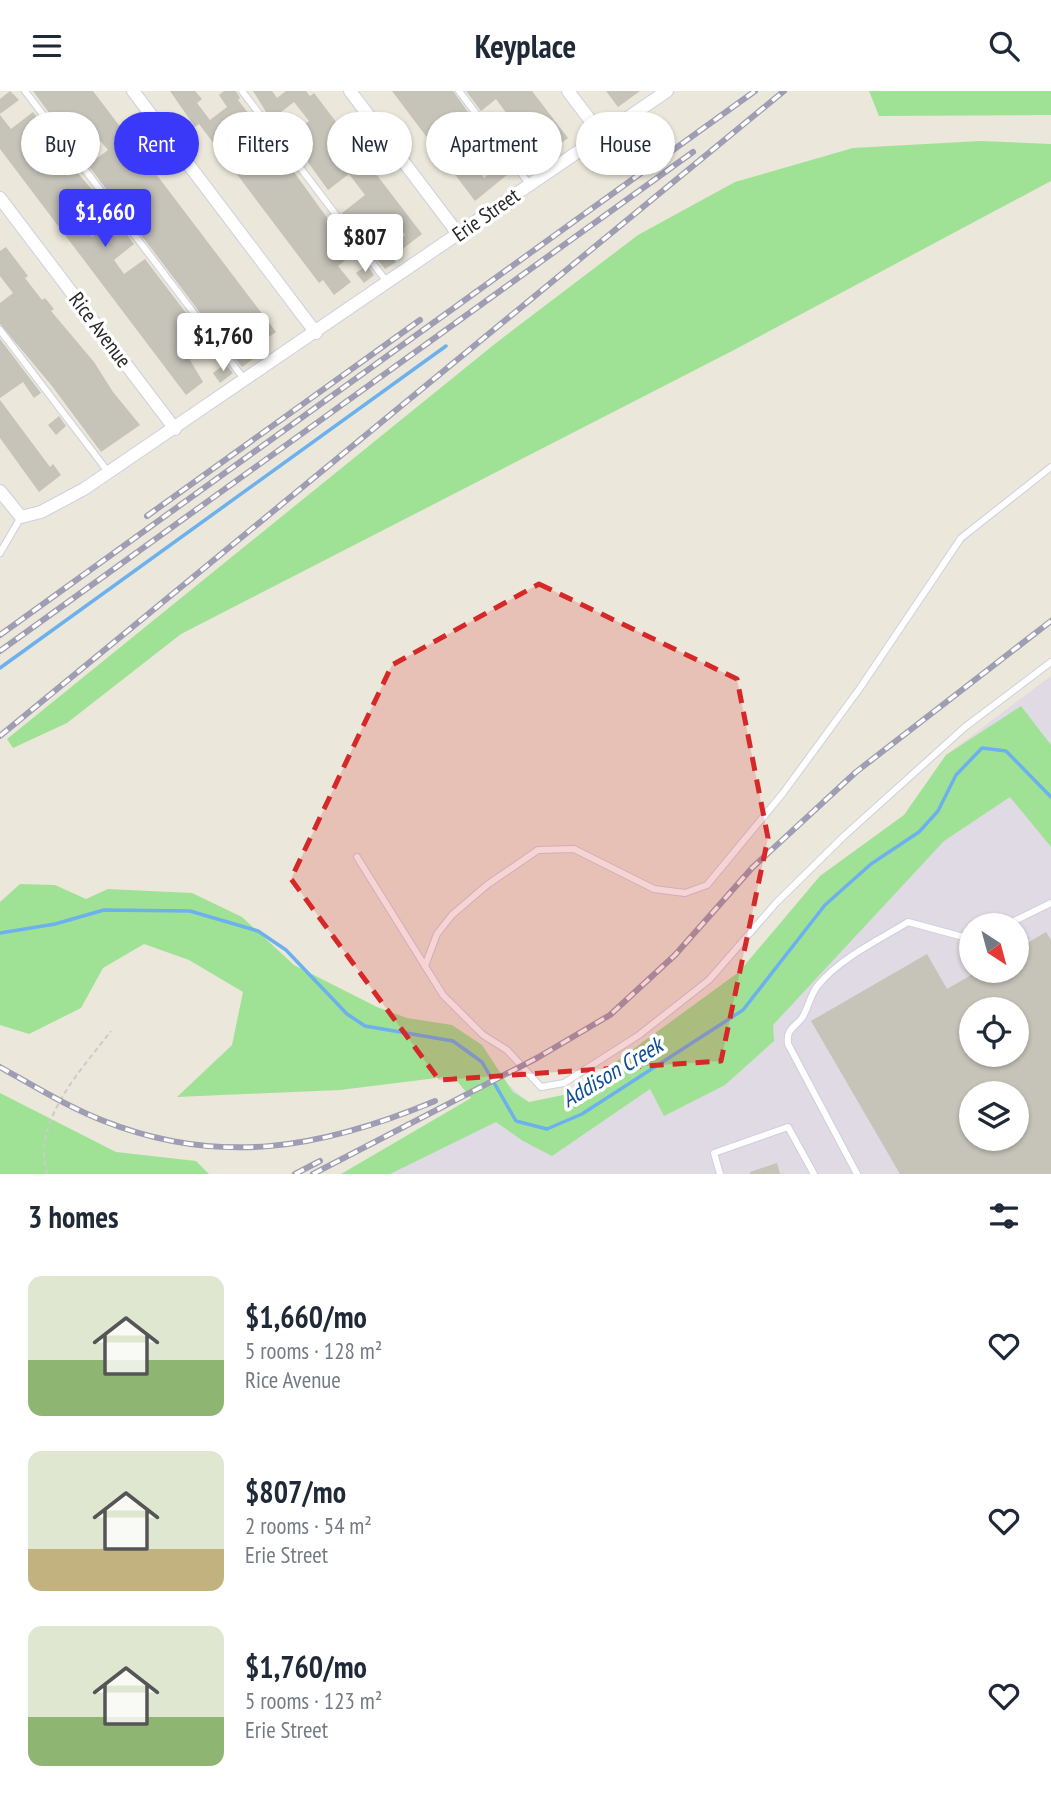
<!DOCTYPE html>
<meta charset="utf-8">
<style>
body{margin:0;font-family:"PT Sans Narrow",sans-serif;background:#f6f6f7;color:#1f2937;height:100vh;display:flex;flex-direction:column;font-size:26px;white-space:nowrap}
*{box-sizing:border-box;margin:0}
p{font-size:23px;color:#747a83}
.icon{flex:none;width:38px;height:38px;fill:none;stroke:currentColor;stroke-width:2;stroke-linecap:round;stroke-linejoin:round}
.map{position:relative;height:1083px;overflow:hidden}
.drawer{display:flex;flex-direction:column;background:#fff;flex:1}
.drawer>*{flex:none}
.hud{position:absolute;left:21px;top:21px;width:700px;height:63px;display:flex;gap:14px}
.needle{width:46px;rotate:144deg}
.controls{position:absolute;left:959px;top:822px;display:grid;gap:14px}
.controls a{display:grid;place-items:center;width:70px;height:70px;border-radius:50%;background:#fff;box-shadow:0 2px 5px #0004;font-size:35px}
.price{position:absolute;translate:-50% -60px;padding:0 16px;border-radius:7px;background:#fff;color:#222;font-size:23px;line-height:46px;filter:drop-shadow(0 2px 4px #0008)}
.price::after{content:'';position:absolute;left:50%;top:42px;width:21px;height:16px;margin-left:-10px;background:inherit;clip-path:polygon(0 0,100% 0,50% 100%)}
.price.current{background:#3a38f9;color:#fff}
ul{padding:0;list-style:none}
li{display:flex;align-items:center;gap:21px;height:175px;padding:0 28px}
li span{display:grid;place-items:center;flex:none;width:196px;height:140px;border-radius:14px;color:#555}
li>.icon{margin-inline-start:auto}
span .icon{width:84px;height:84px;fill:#fffc;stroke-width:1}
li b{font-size:30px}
h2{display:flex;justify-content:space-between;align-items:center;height:84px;padding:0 28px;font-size:30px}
.chip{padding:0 24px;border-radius:32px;background:#fff;box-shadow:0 2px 5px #0004;font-size:24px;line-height:63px}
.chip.current{background:#3a38f9;color:#fff}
header{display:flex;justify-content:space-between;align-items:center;height:91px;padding:0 28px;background:#fff;font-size:32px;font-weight:700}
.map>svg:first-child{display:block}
.industrial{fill:#dfdae3;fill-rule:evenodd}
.green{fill:#a0e295}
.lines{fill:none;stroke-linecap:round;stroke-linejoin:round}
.stream{stroke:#6cb1ee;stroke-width:3.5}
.building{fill:#c6c3b9;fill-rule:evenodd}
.service-casing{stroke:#cfcfe1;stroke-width:8}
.minor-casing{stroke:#cfcfe1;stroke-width:14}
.path{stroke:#cbcbcb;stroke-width:2;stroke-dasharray:5 3.5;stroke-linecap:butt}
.service{stroke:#fff;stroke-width:6}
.minor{stroke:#fff;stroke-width:12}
.rail-casing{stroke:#9e9db3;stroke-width:6}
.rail{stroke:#fff;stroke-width:3.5;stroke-dasharray:10;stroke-linecap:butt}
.marked{fill:#d62828;fill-opacity:0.2;stroke:#d62828;stroke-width:5;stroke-dasharray:14 9;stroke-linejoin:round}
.labels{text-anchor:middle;stroke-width:7;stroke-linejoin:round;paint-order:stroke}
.street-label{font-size:21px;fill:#282828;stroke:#fff}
.water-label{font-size:23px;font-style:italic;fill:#0d4c97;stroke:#fff}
</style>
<header><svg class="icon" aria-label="menu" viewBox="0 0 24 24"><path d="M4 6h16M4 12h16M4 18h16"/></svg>Keyplace<svg class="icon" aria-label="search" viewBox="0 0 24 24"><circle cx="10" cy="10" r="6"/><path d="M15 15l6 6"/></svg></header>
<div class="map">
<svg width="1051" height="1083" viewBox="0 0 1051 1083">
<rect width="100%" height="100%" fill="#ebe7da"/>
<path class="industrial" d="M1051,585V1083H341L509,994L529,1012L573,1002L739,881L820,785L904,724L946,664ZM971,835H1017V880H971ZM971,919H1017V964H971ZM971,1003H1017V1048H971Z"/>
<g class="green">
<path d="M869,0H1051V24L879,25Z"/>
<path d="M980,50L1051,53V90L734,259L181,543L67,632L13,657L7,648L496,252L638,144L735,91L853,57Z"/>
<path d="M1021,615L1051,654V756L1010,706L944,750L773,934L774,950L725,994L664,1025L650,998L552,1065L523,1050L496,1031L390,1083H341L471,1007L453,985L340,999L177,1006L232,954L243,901L189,869L144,853L103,877L81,917L29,943L0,934V811L20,793L55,794L86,808L108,798L192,802L242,826L294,874L377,916L407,927L452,934L482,954L513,1001L529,1011L573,1002L739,881L820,785L904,724L946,664Z"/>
<path d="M0,1002L116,1061L196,1070L209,1083H0Z"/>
</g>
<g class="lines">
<g class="stream">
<path d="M0,577L446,255"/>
<path d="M0,842L55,833L104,819L190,820L258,840L286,859L347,923L365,935L453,950L482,971L516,1030L547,1038L582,1023L743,919L825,814L871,773L919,741L938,720L956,684L982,657L1006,660L1051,706"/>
</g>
</g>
<g class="building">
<path d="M10,0L19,9L0,23V8Z"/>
<path d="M33,0H93L276,241L256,255L233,225L214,240L88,74L108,59L92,40L73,54Z"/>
<path d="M170,0H195L202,8L197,12L210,29L227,16L219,4L224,0H236L240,7L238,9L249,23L251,21L330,131L333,129L357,160L338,175L351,191L334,204L323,189L319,192L199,33L195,36Z"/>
<path d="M253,0H272L277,7L286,0H306L310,5L314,2L422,143L392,166L396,171L385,178L376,167L405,144L395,131L366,153L342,122L365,104L349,83L328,99L297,56L294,59L286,48L309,30L294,11L271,29Z"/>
<path d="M392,0H453L480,38L459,54L484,87L501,73L508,83L475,110Z"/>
<path d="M466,0H532L568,47L545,64L534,50L517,62L496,36L510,27L496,8L481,20Z"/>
<path d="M606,0H640L618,16Z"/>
<path d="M33,21L64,61L61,63L102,110L78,127L92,146L115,128L134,153L114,169L124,183L145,168L205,247L209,255L190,269L203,291L186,304L0,58V24L11,38Z"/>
<path d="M6,156L28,185L25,187L42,209L45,207L54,218L51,220L94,271L113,301L140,334L101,361L52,295L0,233V212L13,202L0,185V160Z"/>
<path d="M367,174L374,184L364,192L356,182Z"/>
<path d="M0,248L41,302L34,307L23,291L0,307Z"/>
<path d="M245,258L253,268L242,276L234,266Z"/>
<path d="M225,273L233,282L220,292L213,282Z"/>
<path d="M0,309L50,376L53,373L61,384L39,401L0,347Z"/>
<path d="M59,325L66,335L56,344L48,334Z"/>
<path d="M1046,841L1051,849V1083H900L811,930L927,863L947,898L978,880H1017V858ZM971,919H1017V964H971ZM971,1003H1017V1048H971Z"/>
<path d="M777,1072L780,1083H750V1081Z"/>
</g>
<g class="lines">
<g class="service-casing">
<g id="service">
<path d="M25,0L244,288"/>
<path d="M242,0L387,191"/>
<path d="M459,0L530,94"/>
<path d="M0,239L109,382"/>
<path d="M0,462L21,426"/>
<path d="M357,766L443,904L483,944L507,959L541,996L564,992L639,944L709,889L776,812L844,745L965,636L1051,571"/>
<path d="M1004,835L1051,812"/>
<path d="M425,875L437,843L452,824L487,794L538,759L574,758L654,798L685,802L707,794L783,702L860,597L961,447L1051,376"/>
<path d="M720,1083L714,1062L788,1036L814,1083"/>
<path d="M857,1083L788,953C786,938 794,937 802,927C809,916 810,903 819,893C842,866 879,849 908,831L971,848"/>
</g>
</g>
<g class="minor-casing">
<g id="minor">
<path d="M133,0L316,242"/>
<path d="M350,0L459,144"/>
<path d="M568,0L603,46"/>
<path d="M0,107L175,338"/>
<path d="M0,400L21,426L41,421L84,398L667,0"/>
</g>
</g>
<path class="path" d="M47,1083C31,1031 82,978 111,940"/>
<use href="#service" class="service"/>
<use href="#minor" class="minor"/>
<g class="rail-casing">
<g id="rail">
<path d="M147,425L420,229"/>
<path d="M0,544L755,0"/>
<path d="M0,560L693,61"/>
<path d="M0,645L784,0"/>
<path d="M0,976C34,995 68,1016 104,1030C220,1076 323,1057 435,1010"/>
<path d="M295,1083L320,1070"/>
<path d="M313,1083L537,967L610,924L675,864L752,777L856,681L1051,530"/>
</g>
</g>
<use href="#rail" class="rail"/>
</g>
<path class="marked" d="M539,493L737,588L768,747L721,970L439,989L291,788L392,574Z"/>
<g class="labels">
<g class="street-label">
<text transform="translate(486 124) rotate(-35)" y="7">Erie Street</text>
<text transform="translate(100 239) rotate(53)" y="7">Rice Avenue</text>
</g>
<g class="water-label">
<text transform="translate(612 981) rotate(-31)" y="8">Addison Creek</text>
</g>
</g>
</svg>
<div class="controls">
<a><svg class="needle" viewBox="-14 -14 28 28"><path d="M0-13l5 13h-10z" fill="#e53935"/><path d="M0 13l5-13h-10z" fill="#747a83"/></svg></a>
<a><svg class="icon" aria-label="locate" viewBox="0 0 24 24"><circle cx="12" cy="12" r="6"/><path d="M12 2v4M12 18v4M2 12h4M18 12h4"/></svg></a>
<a><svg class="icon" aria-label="layers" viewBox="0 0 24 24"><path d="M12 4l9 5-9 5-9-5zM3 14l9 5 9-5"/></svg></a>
</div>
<b class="price current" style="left:105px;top:158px">$1,660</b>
<b class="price" style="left:365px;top:183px">$807</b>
<b class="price" style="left:223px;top:282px">$1,760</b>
<div class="hud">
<a class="chip">Buy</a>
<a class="chip current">Rent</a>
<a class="chip">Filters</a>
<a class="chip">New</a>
<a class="chip">Apartment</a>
<a class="chip">House</a>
</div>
</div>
<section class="drawer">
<h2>3 homes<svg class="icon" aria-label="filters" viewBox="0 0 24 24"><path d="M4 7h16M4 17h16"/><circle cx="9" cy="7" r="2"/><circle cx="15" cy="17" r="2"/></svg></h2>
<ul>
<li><span style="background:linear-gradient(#dfe7d0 60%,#8fb573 0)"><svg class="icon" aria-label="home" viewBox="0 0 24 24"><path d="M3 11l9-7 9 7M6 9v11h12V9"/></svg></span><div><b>$1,660/mo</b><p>5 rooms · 128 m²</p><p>Rice Avenue</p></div><svg class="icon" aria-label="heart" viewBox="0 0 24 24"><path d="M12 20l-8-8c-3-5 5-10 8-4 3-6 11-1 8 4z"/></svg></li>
<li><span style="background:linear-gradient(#dfe7d0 70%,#c2b280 0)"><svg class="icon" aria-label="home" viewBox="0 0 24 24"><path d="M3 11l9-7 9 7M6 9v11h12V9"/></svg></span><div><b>$807/mo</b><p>2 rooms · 54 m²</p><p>Erie Street</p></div><svg class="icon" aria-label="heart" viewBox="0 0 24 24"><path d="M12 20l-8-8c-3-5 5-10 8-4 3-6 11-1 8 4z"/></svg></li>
<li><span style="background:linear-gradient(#dfe7d0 65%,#8fb573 0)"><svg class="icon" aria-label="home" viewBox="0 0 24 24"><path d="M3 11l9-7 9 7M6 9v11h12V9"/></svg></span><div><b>$1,760/mo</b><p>5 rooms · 123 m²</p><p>Erie Street</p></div><svg class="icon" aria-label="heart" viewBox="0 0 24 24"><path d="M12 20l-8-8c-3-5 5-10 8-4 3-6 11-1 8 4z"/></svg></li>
</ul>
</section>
